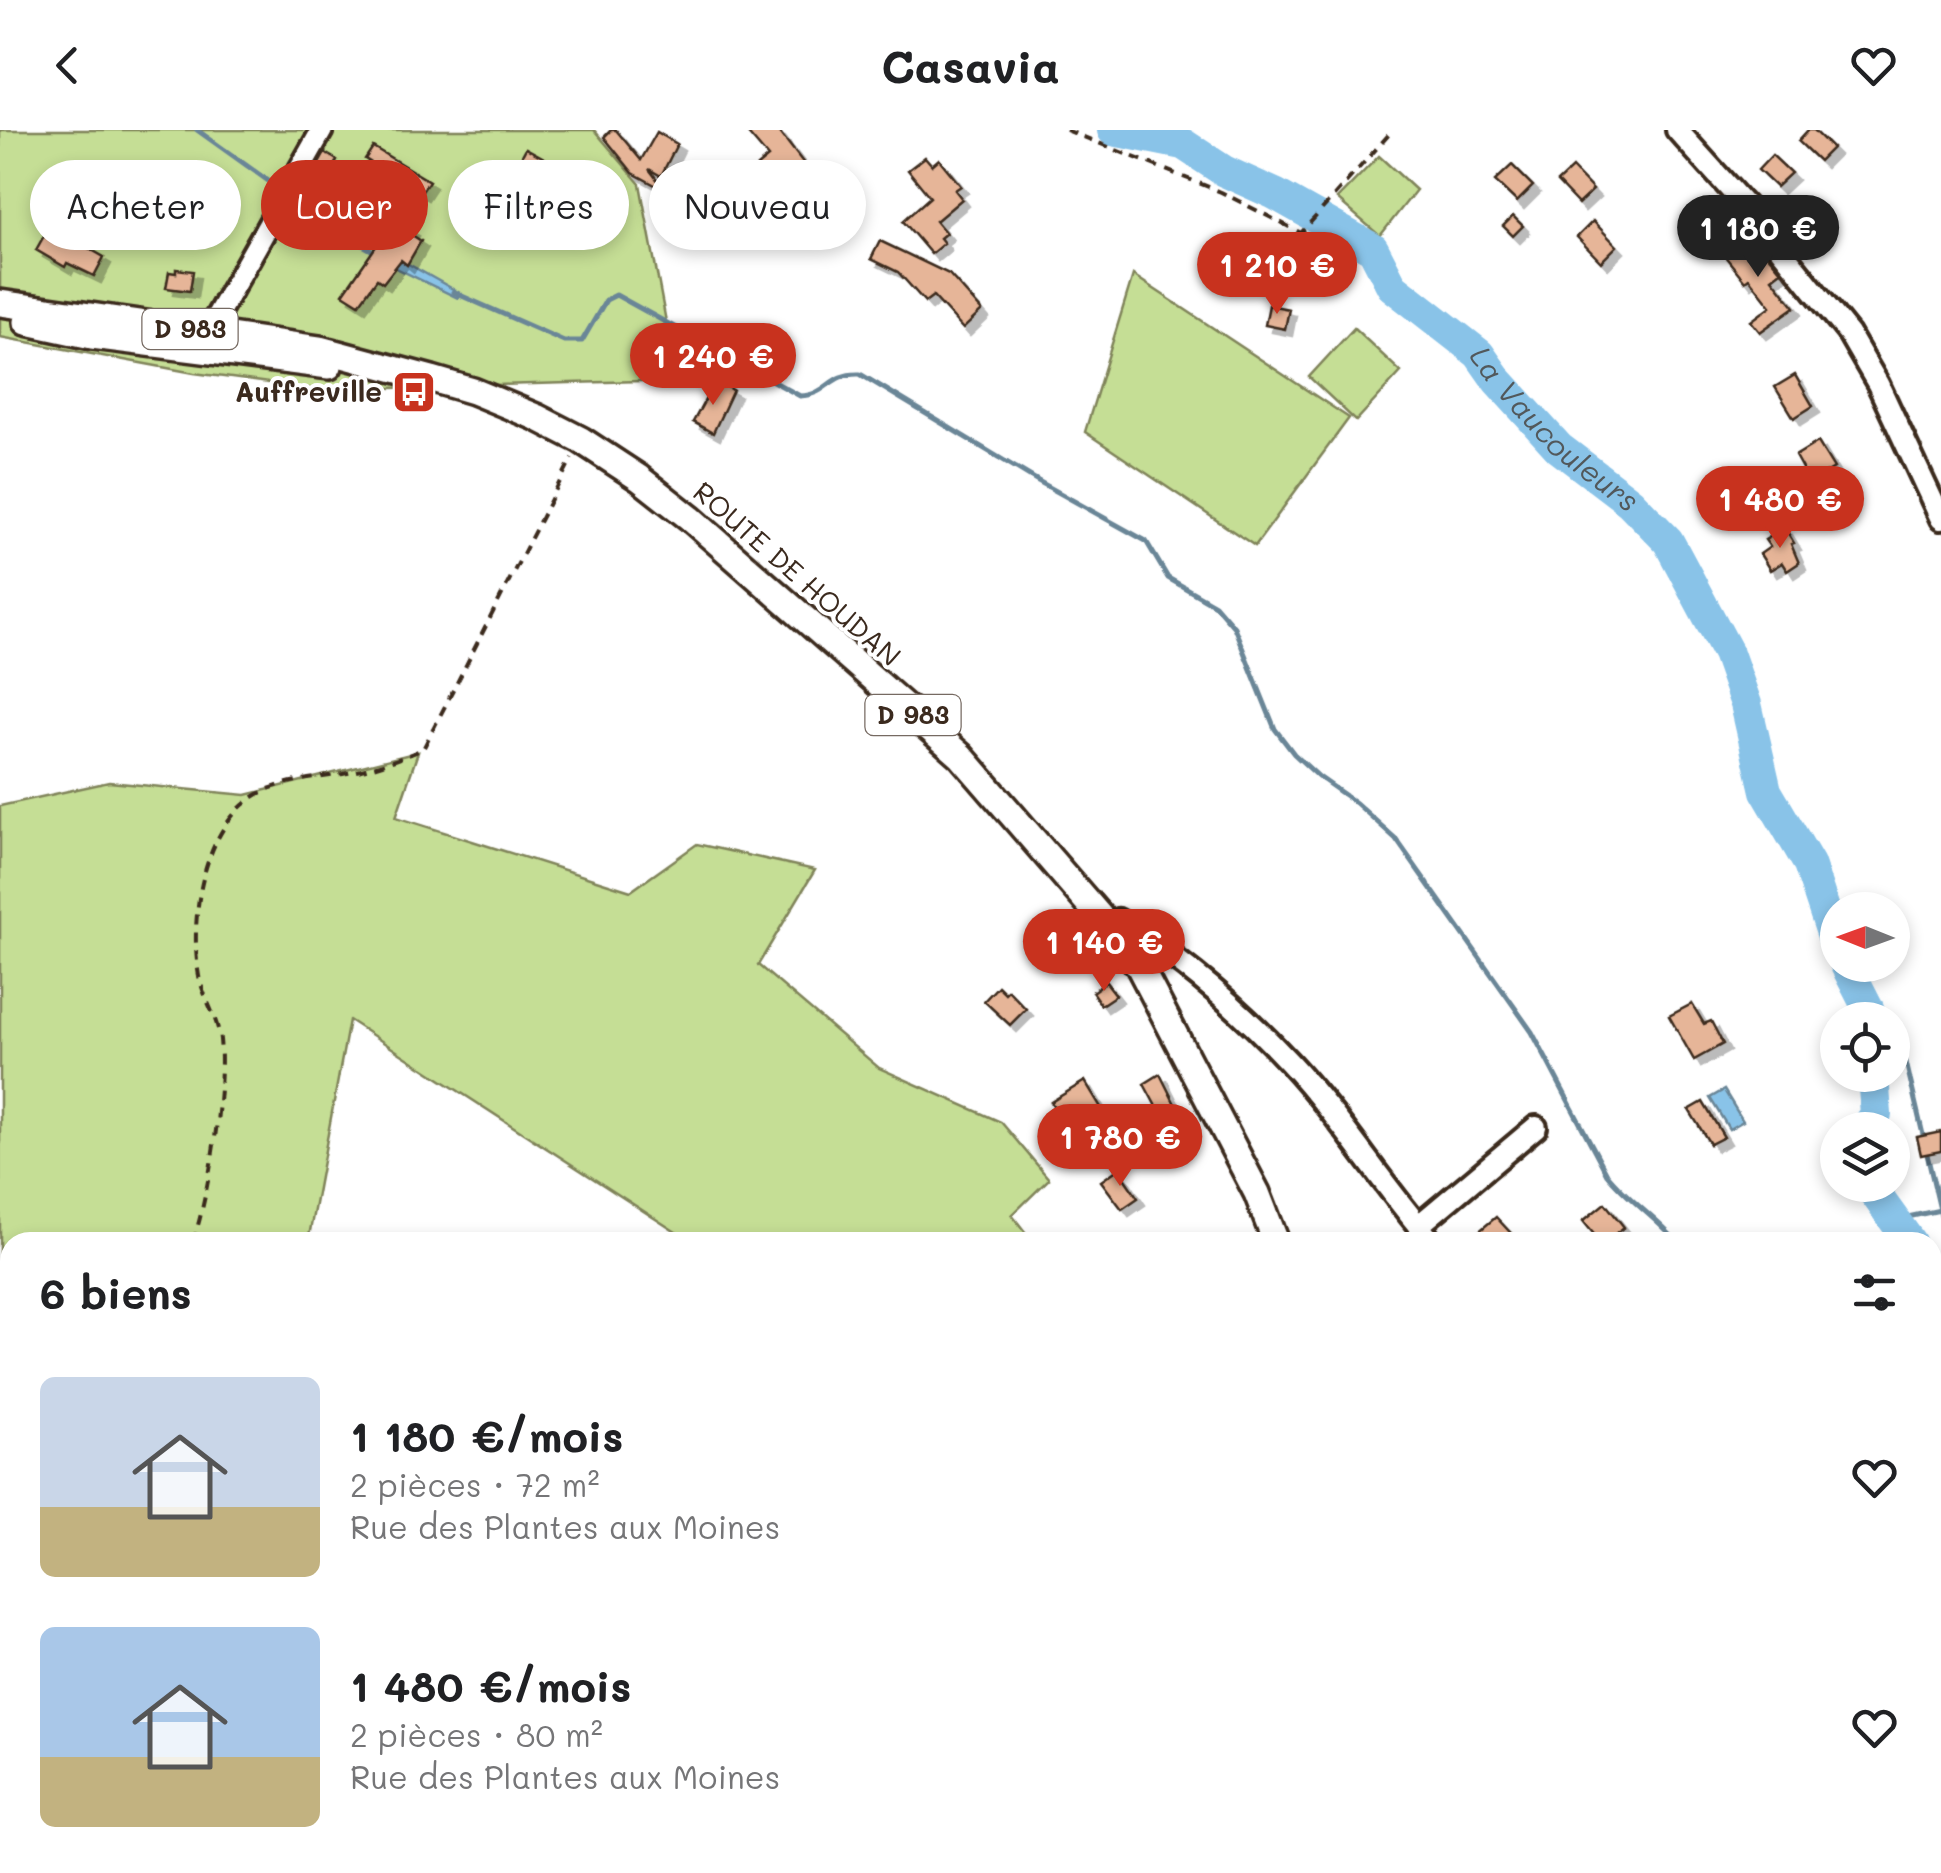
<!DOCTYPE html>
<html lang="fr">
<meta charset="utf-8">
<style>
body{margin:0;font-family:Mali,sans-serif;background:#f6f6f6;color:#202124;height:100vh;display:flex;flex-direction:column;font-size:38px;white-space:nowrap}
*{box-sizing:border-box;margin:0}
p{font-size:32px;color:#757577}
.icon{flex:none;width:55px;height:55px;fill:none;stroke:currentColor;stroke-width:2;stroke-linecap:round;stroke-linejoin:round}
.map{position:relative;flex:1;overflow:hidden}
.details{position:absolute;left:0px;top:1102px;width:1942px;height:642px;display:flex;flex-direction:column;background:#fff;border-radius:30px 30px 0 0;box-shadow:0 5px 15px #0003}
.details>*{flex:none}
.guide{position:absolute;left:30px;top:30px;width:1000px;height:90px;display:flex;gap:20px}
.needle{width:65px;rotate:271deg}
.buttons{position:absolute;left:1820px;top:762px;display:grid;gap:20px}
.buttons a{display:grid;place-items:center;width:90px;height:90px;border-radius:50%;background:#fff;box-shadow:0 5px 15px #0003;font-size:50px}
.price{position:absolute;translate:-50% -85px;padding:0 22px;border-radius:35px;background:#c8321e;color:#fff;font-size:32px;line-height:65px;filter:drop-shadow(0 2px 5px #0008)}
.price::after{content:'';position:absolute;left:50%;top:60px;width:30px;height:22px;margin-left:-15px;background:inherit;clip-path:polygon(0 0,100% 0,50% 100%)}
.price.selected{background:#222;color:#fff}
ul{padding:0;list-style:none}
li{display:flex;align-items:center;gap:30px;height:250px;padding:0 40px}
li span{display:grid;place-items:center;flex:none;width:280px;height:200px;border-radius:15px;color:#555}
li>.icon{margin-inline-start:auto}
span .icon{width:120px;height:120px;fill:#fffc;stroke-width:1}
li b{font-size:42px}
h2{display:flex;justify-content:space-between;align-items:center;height:120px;padding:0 40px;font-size:42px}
.pill{padding:0 35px;border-radius:45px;background:#fff;box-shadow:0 5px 15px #0003;font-size:35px;line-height:90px}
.pill.selected{background:#c8321e;color:#fff}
header{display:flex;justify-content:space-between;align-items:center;height:130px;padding:0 40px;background:#fff;font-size:45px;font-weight:800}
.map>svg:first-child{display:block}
.green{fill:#c5de95;stroke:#80845a;stroke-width:2.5}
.water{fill:#89c3e8;stroke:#6a8697;stroke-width:2.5}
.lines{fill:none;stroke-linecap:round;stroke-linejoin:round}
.stream{stroke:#6a8697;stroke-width:5}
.river{stroke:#89c3e8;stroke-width:32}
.building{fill:#e6b598;stroke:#3b2a1e;stroke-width:2.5;filter:url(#shadow)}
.minor-casing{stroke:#3b2a1e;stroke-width:28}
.major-casing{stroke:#3b2a1e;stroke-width:32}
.path{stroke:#3b2a1e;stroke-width:4;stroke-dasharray:10 8;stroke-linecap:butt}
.minor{stroke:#fff;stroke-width:20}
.major{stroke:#fff;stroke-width:25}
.labels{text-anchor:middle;stroke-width:8;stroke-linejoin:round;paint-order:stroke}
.shield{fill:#fff;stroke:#766a62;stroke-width:2.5}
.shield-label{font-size:25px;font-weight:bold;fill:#3b2a1e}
.poi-label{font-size:28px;font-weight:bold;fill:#3b2a1e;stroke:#fff;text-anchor:end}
.street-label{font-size:28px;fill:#3b2a1e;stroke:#fff}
.water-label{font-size:30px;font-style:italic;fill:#52585b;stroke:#fff}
</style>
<header><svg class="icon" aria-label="back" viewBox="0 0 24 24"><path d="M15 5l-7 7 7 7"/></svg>Casavia<svg class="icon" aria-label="heart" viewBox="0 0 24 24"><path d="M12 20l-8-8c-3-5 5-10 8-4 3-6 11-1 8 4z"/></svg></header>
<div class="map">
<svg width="1941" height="1743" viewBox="0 0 1941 1743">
<defs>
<filter id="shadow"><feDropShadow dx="7" dy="7" stdDeviation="0" flood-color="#0004"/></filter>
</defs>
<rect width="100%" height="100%" fill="#fff"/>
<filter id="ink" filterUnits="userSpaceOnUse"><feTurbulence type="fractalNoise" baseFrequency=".01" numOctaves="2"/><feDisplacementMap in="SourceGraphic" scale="20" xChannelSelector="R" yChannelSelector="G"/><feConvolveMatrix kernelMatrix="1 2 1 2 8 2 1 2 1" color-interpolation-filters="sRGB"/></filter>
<g filter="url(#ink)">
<g class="green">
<path d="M0,0H594L640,54L677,250L320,260L194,243L0,207Z"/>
<path d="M1379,26L1416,60L1380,106L1337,69Z"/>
<path d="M1133,145L1349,288L1255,416L1085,302Z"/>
<path d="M1354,198L1401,242L1356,291L1309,247Z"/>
<path d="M418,622L396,687L631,761L697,714L815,740L758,835L879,938L1001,992L1049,1049L1012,1085L1033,1112H683L685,1108L349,890L308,1112H10V1520L0,1530V676L109,652L246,665Z"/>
<path d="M648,1735H1403L1409,1743H644Z"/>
</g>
<g class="water">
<path d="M299,68L349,104L345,110L295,74Z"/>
<path d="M394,126L460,163L458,168L388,134Z"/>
<path d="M1724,960L1743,991L1729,999L1710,968Z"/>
</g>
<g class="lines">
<g class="stream">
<path d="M197,0L281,60"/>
<path d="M343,104L377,123"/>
<path d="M453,162L564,211H582L606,170L616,165L800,266C829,265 828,243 860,244L1038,351L1146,411L1168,448L1215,475L1234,497L1275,599L1294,624L1319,647L1356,673L1396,709L1532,902L1607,1044C1628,1070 1655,1087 1677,1112"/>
<path d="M1858,856L1887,890"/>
<path d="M1892,901L1905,928L1924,1009"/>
<path d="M1926,1020L1940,1080"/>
<path d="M1894,1090L1940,1080L1941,1085"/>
<path d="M1932,1439L1941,1446"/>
</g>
<g class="river">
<path id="s1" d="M1113,0L1183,14L1224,41L1275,64L1373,119L1392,156L1479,224L1498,251L1559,318L1630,372L1668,411L1728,523L1746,574L1766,661L1809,734L1838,821"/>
<path d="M1846,835L1868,878L1869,890"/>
<path d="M1865,1000L1876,984L1873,945"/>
<path d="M1869,1055L1910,1112"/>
<path d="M1932,1140H1941"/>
</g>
</g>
<g class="building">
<path d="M611,0H616L641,30L657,2L677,14L661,46L649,39L666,61L633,43L604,7Z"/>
<path d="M745,0H778L825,61L795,84L791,79L779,76L781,68L757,36L768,27Z"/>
<path d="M1808,0H1814L1832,18L1819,31L1798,11Z"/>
<path d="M373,17L429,51L421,63L365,29Z"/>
<path d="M526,18L555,34L544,59L530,62L529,57L511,46Z"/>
<path d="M325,23L337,30L329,45L391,81L388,85L412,99L409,103L421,111L407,135L401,130L383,153L377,149L359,174L343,164L383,106L370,98L374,92L307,55Z"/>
<path d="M1772,25L1791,43L1776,57L1758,40Z"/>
<path d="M925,27L932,35L939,29L961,56L955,60L962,69L936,91L946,103L940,108L944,113L931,124L903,91L930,67L908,40Z"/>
<path d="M1512,35L1533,56L1517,72L1495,51Z"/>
<path d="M1572,38L1593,60L1578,74L1557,52Z"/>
<path d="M64,70L93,87L78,112L104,127L94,146L67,133L65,137L36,120Z"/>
<path d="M1513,86L1523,96L1513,106L1503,96Z"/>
<path d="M1593,91L1617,116L1601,132L1577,107Z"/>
<path d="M1728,103L1747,126L1754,120L1760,128L1766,123L1781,141L1772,148L1795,177L1760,202L1751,191L1771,176L1749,148L1745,151L1715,114Z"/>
<path d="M880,111L949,144L982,181L963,199L933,166L925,172L898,142L871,129Z"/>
<path d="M176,139L193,141L190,161L166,158L169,142L176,143Z"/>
<path d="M1269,175L1289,179L1285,199L1265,195Z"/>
<path d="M1795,245L1813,276L1794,288L1775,257Z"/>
<path d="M718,252L733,260L713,303L693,292L711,259L714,260Z"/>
<path d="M1818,312L1834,338L1810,353L1795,326Z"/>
<path d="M1785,398L1794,413L1791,414L1799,433L1787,441L1782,433L1770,440L1760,424L1770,417L1765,410Z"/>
<path d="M1106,852L1116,865L1101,875L1092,862Z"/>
<path d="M998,856L1005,863L1008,860L1026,879L1010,895L984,871Z"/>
<path d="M1692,874L1704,894L1711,891L1723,914L1694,930L1669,886Z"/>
<path d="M1160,944L1180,984L1165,993L1144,954Z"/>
<path d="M1085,951L1105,984L1081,997L1074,984L1062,990L1051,972Z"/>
<path d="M1703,972L1724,1007L1710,1014L1689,980Z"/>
<path d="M1941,1002V1021L1921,1025L1917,1007Z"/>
<path d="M1118,1039L1138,1068L1122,1079L1101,1051Z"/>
<path d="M1605,1073L1624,1097L1605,1112L1600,1106L1597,1108L1583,1091Z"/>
<path d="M1496,1087L1519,1112H1488L1478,1102Z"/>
</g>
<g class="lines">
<g class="minor-casing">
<g id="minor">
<path d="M1677,0L1749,80L1849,204L1878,254L1941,389"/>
<path d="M205,214L210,198L322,0"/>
<path d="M1108,796L1118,790C1180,828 1239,878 1289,932C1341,988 1382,1055 1432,1112"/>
<path d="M1418,1096L1536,997"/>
<path d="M1932,1469L1941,1474"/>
<path d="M1932,1687L1941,1665"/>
<path d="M1918,1735V1743"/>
</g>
</g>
<g class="major-casing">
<g id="major">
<path d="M0,173L320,219L432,249L473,261L536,287L581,310L639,348L690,388L961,626L1108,796L1139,836L1257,1063L1276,1112"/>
<path d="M27,192L92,206L329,236"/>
<path d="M1694,1735L1704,1743"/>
</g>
</g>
<g class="path">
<path d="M1066,0L1221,62L1301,103L1393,0"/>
<path d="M193,1112C209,1064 225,961 220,910C218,888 203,867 199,846C189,789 202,699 255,666C280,650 315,649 343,644C371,639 397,630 423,619L572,328"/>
<path d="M0,1538L10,1525"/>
<path d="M1115,1735L1122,1743"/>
</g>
<use href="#minor" class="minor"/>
<use href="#major" class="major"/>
</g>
</g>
<defs>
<g id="bus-square" transform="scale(2.25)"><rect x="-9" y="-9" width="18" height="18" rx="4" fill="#c8321e" stroke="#fff"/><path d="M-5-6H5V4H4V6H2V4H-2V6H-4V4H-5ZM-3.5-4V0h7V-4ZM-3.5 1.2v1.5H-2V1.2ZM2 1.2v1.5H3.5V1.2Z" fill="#fff"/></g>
</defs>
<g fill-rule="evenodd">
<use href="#bus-square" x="414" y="262"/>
</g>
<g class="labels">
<g class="shield">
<rect x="142.5" y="179" width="95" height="40" rx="8"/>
<rect x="865.5" y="565" width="95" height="40" rx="8"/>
</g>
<g class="shield-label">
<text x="190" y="208">D 983</text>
<text x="913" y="594">D 983</text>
</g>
<g class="poi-label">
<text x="382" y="272">Auffreville</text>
</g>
<g class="street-label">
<text transform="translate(797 444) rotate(41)" y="10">ROUTE DE HOUDAN</text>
</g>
<g class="water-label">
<text dy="10" stroke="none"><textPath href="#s1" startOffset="548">La Vaucouleurs</textPath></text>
</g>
</g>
</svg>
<div class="buttons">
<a><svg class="needle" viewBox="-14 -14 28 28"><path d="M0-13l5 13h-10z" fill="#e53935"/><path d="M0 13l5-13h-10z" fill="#757577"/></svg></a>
<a><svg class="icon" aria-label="locate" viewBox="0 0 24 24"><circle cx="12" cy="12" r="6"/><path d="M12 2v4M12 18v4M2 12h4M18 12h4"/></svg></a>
<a><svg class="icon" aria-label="layers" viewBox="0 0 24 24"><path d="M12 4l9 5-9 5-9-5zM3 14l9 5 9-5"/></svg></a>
</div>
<b class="price selected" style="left:1758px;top:150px">1 180 €</b>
<b class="price" style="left:1277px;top:187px">1 210 €</b>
<b class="price" style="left:713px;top:278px">1 240 €</b>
<b class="price" style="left:1780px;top:421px">1 480 €</b>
<b class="price" style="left:1104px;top:864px">1 140 €</b>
<b class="price" style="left:1120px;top:1059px">1 780 €</b>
<div class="guide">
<a class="pill">Acheter</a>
<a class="pill selected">Louer</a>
<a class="pill">Filtres</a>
<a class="pill">Nouveau</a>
</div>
<section class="details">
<h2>6 biens<svg class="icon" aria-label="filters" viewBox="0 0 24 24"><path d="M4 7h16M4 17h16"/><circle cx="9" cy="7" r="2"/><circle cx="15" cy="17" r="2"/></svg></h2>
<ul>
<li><span style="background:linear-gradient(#c9d6e8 65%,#c2b280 0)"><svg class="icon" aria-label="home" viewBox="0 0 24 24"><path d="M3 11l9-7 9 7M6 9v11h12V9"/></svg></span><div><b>1 180 €/mois</b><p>2 pièces · 72 m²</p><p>Rue des Plantes aux Moines</p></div><svg class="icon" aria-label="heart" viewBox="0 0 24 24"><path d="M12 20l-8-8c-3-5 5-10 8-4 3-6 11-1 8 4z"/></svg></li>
<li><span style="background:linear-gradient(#a9c7e8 65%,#c2b280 0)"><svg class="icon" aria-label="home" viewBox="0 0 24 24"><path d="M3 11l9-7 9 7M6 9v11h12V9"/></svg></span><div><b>1 480 €/mois</b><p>2 pièces · 80 m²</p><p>Rue des Plantes aux Moines</p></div><svg class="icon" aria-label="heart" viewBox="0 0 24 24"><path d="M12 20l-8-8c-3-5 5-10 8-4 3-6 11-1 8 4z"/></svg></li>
</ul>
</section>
</div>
